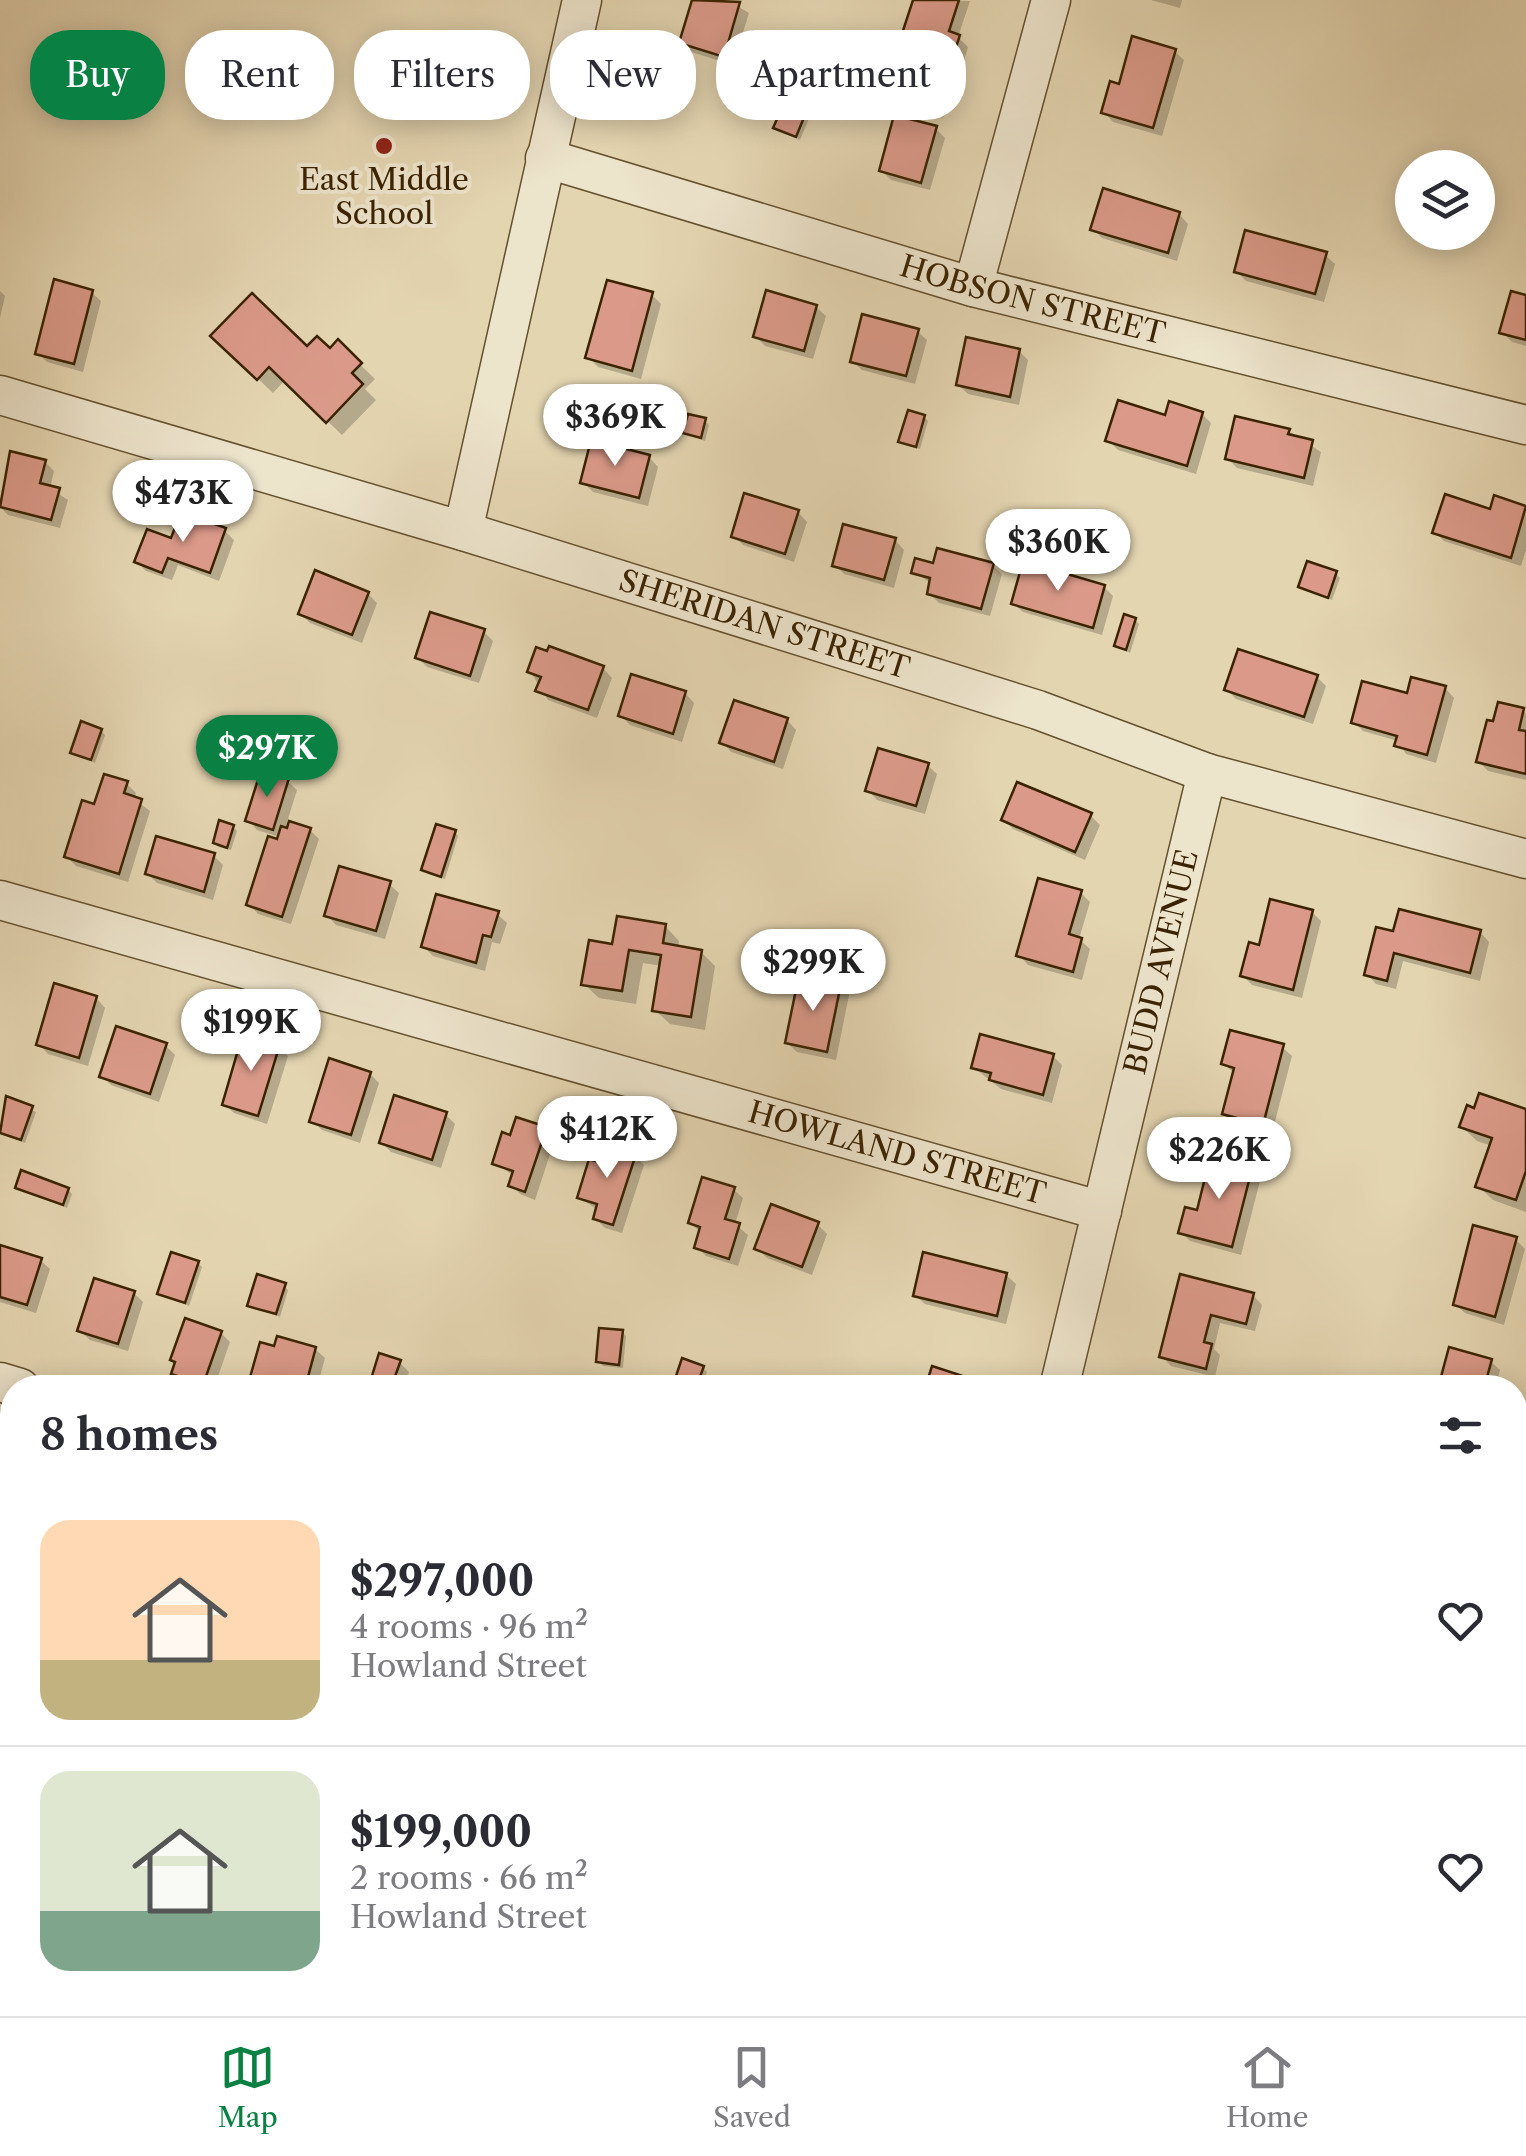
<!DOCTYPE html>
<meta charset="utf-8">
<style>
body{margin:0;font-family:"Libre Caslon Text",serif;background:#f7f7f7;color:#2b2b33;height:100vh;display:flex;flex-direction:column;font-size:38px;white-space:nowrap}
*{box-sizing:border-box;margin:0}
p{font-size:32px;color:#7c7c81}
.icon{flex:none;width:55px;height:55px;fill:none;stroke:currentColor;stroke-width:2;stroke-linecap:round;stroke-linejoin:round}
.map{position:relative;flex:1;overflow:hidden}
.drawer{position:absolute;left:0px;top:1375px;width:1528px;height:642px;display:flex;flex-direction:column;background:#fff;border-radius:40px 40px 0 0;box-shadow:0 5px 25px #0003}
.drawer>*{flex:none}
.guide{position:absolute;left:30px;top:30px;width:1000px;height:90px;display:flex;gap:20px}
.controls{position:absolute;left:1395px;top:150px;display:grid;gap:20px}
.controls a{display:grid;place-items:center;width:100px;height:100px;border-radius:50%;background:#fff;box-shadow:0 5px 25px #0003;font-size:50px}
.price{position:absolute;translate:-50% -85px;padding:0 22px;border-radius:35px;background:#fff;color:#222;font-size:32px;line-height:65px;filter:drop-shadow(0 2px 5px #0008)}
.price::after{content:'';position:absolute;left:50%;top:60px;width:30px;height:22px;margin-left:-15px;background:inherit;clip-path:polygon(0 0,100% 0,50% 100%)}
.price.on{background:#0b8043;color:#fff}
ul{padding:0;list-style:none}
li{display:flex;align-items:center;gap:30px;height:250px;padding:0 40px}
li+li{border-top:2px solid #e1e1e2}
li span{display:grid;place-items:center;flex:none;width:280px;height:200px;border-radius:30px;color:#555}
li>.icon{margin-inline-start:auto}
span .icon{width:120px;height:120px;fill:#fffc;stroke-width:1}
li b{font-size:42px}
h2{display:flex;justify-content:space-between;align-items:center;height:120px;padding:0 40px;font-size:42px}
.chip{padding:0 35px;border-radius:40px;background:#fff;box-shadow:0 5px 25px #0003;font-size:35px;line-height:90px}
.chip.on{background:#0b8043;color:#fff}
.menu{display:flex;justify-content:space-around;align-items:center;height:140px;border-top:2px solid #e1e1e2;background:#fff;font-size:28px;color:#7c7c81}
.menu a{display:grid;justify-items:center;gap:5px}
.menu .on{color:#0b8043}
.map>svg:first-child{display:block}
.shadow{fill:#0003}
.building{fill:#db9a89;stroke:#3b2301;stroke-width:2.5}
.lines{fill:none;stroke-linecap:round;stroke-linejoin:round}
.minor-casing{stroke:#65502d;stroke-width:41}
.minor{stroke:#ede4cc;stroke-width:38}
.poi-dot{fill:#8f2418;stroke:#ede4cc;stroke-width:4}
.labels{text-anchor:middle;stroke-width:8;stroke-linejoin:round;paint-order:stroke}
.poi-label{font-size:30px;fill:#3b2301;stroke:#ede4cc}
.street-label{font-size:30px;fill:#3b2301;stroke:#ede4cc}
</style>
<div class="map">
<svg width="1526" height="2016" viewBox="0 0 1526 2016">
<rect width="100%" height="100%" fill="#e4d5b1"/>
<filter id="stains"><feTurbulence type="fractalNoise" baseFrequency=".002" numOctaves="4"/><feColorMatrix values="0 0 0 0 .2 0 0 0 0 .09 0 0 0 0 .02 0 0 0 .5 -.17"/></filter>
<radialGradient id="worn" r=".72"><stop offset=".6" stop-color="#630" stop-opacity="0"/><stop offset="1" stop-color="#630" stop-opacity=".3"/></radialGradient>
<g class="shadow">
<path d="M695,0H727L749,13L733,65L691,52L682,43Z"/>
<path d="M915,0L970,1L958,37L968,47L959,77L909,61L899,52Z"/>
<path d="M1151,0H1182L1180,8Z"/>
<path d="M1174,51L1184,60L1162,136L1113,122L1104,112L1120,87Z"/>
<path d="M907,101H944L948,105L943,118Z"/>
<path d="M806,112L810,116L800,140L776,128Z"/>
<path d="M936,129L945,138L930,190L891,180L881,170Z"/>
<path d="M1179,214L1188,224L1177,261L1102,238L1093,229Z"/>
<path d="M1325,255L1335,264L1324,302L1246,281L1237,272Z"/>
<path d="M0,291L5,296L0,318Z"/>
<path d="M91,292L101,301L83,372L47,362L38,353Z"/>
<path d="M652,295L661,304L641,379L598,367L588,357Z"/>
<path d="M1526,297V346L1512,342L1502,332Z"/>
<path d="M816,307L826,316L813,359L765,346L755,336Z"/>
<path d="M917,331L927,340L915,384L862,370L852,361Z"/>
<path d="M214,336L330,352L338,343L375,379L365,389L376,400L342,435L285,380L273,393Z"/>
<path d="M1019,351L1028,360L1019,405L968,394L958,385Z"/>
<path d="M1202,414L1211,423L1196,474L1118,450L1108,440L1166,418Z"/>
<path d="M924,417L928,421L920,449L905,445L901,441Z"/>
<path d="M705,421L709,425L705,441L685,433Z"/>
<path d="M1289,431L1321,452L1313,486L1237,468L1227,458Z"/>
<path d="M12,454L45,462L54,471L50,488L68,500L60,528L8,515L0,507Z"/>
<path d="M649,457L658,467L648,506L593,492L583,482Z"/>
<path d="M1495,499L1526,509V550L1521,566L1444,541L1435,532L1491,512Z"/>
<path d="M798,512L807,522L794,562L743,545L734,536Z"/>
<path d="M225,531L234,540L219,581L178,565L172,580L146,571L137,562L173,541Z"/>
<path d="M895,540L904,550L894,588L844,574L835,565Z"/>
<path d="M992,565L1002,574L990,616L939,603L929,593L932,584L914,572L935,566Z"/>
<path d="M1336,574L1340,578L1332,600L1301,587Z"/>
<path d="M1104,587L1113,596L1102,635L1023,612L1013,603Z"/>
<path d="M368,594L377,603L362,643L310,623L301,614Z"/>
<path d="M1135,620L1139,624L1130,653L1117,646Z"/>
<path d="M483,631L493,641L479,683L427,667L418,658Z"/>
<path d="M603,668L612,678L597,718L548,700L530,671Z"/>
<path d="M1317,677L1326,686L1313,724L1236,699L1227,690Z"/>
<path d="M1445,688L1454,698L1436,763L1406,754L1398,741L1363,731L1354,722Z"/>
<path d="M685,693L694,703L682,742L630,725L621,716Z"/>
<path d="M1523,710L1526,714V780L1488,771L1479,762L1495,724Z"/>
<path d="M787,720L796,730L783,769L731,752L722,742Z"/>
<path d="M101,731L105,735L95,763L73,752Z"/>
<path d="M927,765L937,774L925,814L877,800L868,790Z"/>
<path d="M287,781L297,790L287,822L310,830L319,839L291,924L258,914L249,904L280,837L257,830L248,820Z"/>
<path d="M126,783L136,793L134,799L150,811L128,882L76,866L67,857L96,807Z"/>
<path d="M1090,815L1100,825L1085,860L1013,829L1004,820Z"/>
<path d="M233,827L237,831L231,850L219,847L215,843Z"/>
<path d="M455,832L458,836L445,879L428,874L424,870Z"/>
<path d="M214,856L223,865L213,900L157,883L148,874Z"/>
<path d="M389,884L399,893L385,939L336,925L327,915Z"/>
<path d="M1080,892L1090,902L1079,939L1090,949L1082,980L1028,965L1019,955Z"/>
<path d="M1312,912L1321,921L1302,998L1252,985L1243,976L1261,948Z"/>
<path d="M497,914L507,923L500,944L492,942L485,971L433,956L424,947Z"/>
<path d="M665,926L679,941L678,948L701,952L715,966L705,1030L670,1024L655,1010L662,966L643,963L636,1004L599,998L584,984L615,947Z"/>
<path d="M1480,932L1489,942L1480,981L1403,961L1396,989L1376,984L1367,974L1395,934Z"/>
<path d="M840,986L849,995L836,1060L797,1052L787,1043Z"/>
<path d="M96,998L105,1008L88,1066L48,1054L39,1044Z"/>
<path d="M166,1046L175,1055L159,1102L111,1085L102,1076Z"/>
<path d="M278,1046L288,1056L267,1124L234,1113L224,1104Z"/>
<path d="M1282,1047L1292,1056L1272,1133L1234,1123L1224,1113L1235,1074L1224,1064Z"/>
<path d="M1053,1056L1062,1065L1052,1103L1001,1089L973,1067Z"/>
<path d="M370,1074L379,1083L360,1143L322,1130L312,1121Z"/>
<path d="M7,1100L36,1112L25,1143L0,1134Z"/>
<path d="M1526,1111V1212L1493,1200L1478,1186L1492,1146L1477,1141L1462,1127Z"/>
<path d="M446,1115L455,1124L441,1168L391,1152L381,1142Z"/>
<path d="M546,1130L555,1139L535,1200L520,1194L511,1185L514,1176L495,1163L512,1138Z"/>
<path d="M635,1156L644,1165L622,1233L605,1228L595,1218L598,1210L580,1198Z"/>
<path d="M1252,1168L1261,1177L1241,1255L1190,1241L1181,1232Z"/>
<path d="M18,1187L68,1190L72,1194L67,1208Z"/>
<path d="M733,1189L743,1198L735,1224L748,1235L738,1266L706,1256L697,1247L701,1233L691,1223Z"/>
<path d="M817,1224L827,1234L812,1275L767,1258L757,1248Z"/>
<path d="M1516,1240L1525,1249L1504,1325L1465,1313L1455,1304Z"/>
<path d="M0,1247L40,1260L50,1269L36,1313L0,1302Z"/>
<path d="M198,1263L202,1267L189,1306L160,1293Z"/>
<path d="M1006,1275L1016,1284L1006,1324L925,1304L915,1295Z"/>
<path d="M1182,1277L1253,1295L1262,1305L1255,1331L1220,1323L1214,1349L1220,1355L1215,1377L1171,1366L1162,1357Z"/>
<path d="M284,1286L288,1290L280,1317L250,1305Z"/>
<path d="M134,1293L143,1302L128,1351L90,1340L80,1331Z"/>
<path d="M622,1332L626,1336L623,1368L603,1366L599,1362Z"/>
<path d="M221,1333L230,1342L214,1388L184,1382L174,1373Z"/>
<path d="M276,1349H315L325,1358L317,1388H250Z"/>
<path d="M1490,1361L1500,1370L1495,1388H1440Z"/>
<path d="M399,1362L409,1372L404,1385L372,1382Z"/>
<path d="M703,1368L707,1372L701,1388L676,1385Z"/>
<path d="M0,1472L7,1479L0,1501Z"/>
<path d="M0,1551L10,1561L2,1589L0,1588Z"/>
<path d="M12,1735V1769L5,1761Z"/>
<path d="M1515,1907L1526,1911L1523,2003L1515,2000Z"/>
<path d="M214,2005H278L275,2016H211Z"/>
<path d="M530,2005H608L610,2006L607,2016H527Z"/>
<path d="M782,2005H833L830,2016H779Z"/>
<path d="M1201,2005H1294L1291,2016H1198Z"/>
<path d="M327,2008L351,2016H325Z"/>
</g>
<g class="building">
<path d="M692,0L740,2L724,57L679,43Z"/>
<path d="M913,0H959L949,31L960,35L949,69L896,52Z"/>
<path d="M1132,36L1176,49L1153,128L1101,113L1110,81L1119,84Z"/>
<path d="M911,85L946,99L939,115L904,101Z"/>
<path d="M785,101L807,110L796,137L773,128Z"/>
<path d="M894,115L937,126L921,183L879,171Z"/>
<path d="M1103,188L1180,212L1168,253L1090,230Z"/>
<path d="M1245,230L1327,252L1315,294L1234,272Z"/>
<path d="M54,279L93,290L74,364L35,354Z"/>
<path d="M607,280L653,292L632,371L585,358Z"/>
<path d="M766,290L817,305L804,351L753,337Z"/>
<path d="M1511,291L1526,295V340L1499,333Z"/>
<path d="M252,293L307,346L317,336L330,348L338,339L362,363L352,373L363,384L326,423L269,367L257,380L210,336Z"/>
<path d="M862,314L919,329L906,376L850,362Z"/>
<path d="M966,337L1020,349L1010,397L956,385Z"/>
<path d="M1118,400L1165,415L1169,401L1203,412L1187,466L1105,441Z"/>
<path d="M908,410L925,415L916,447L898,442Z"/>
<path d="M688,414L706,418L701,438L682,433Z"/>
<path d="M1235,416L1290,429L1288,434L1313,440L1304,478L1225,459Z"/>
<path d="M591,440L650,455L639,498L580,483Z"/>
<path d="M10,451L46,460L40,483L60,488L51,520L0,507Z"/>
<path d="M744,493L799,510L785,554L731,537Z"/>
<path d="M1445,494L1490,509L1494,495L1526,506L1511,558L1432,533Z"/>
<path d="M181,512L226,528L210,573L168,558L162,573L134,562L147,529L171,538Z"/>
<path d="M843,524L896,538L884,580L832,566Z"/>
<path d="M937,548L994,563L981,609L927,594L930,578L911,573L915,558L933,563Z"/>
<path d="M1023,561L1105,585L1093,628L1011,604Z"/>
<path d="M1307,561L1337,571L1328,598L1298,587Z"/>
<path d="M315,570L369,592L352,635L298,614Z"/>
<path d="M430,612L485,629L470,676L415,658Z"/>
<path d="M1124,614L1136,618L1126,650L1114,646Z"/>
<path d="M549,646L604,666L588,710L535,691L541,677L527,672L536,647L547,651Z"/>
<path d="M1238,649L1318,675L1304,717L1224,690Z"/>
<path d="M631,674L686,691L673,734L618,716Z"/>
<path d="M1411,677L1446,686L1427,755L1394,746L1397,736L1351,723L1362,681L1407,693Z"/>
<path d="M734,700L788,718L774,762L719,743Z"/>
<path d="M1498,702L1524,708L1519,730L1526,731V774L1476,762L1487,720L1493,721Z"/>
<path d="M81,721L102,729L91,760L70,753Z"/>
<path d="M878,748L929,763L916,806L865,791Z"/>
<path d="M261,770L289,778L273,830L245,821Z"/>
<path d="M104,774L128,781L124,793L142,799L119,874L64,857L82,800L94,804Z"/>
<path d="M1017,782L1092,813L1075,852L1001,820Z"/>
<path d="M219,820L234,825L227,848L213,843Z"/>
<path d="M289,821L311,828L282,917L246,905L268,836L277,839L281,826L287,828Z"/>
<path d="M436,824L456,830L441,877L421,870Z"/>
<path d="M156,836L215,853L204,892L145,874Z"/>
<path d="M339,866L391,881L376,931L324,916Z"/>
<path d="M1038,878L1082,890L1069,934L1082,938L1073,972L1016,956Z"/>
<path d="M436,894L499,911L491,937L483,935L476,963L421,947Z"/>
<path d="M1270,899L1313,910L1293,990L1240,976L1249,942L1259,945Z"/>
<path d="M1399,909L1481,930L1470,973L1394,953L1387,981L1364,975L1376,927L1393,931Z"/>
<path d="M617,916L666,924L663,943L702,950L691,1017L652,1011L661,955L629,950L622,991L581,985L589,940L612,944Z"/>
<path d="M799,975L841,984L827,1052L785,1043Z"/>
<path d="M54,983L97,996L79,1058L36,1045Z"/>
<path d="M116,1026L167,1043L150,1094L99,1077Z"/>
<path d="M1230,1030L1284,1044L1263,1125L1222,1114L1234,1068L1221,1064Z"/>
<path d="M243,1033L280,1044L258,1116L222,1105Z"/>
<path d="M980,1034L1054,1054L1043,1095L989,1080L991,1073L971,1068Z"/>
<path d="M329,1058L371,1072L351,1135L309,1122Z"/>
<path d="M1479,1093L1526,1109V1171L1516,1200L1475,1187L1492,1138L1459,1127L1467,1105L1474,1108Z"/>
<path d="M394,1095L447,1112L432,1160L379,1143Z"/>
<path d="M6,1096L33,1106L21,1140L0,1133Z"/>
<path d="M516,1117L547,1127L525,1192L508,1186L513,1171L492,1164L502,1132L510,1135Z"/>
<path d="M601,1142L636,1154L613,1225L593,1219L597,1204L577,1198L589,1159L595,1161Z"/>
<path d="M1211,1154L1253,1165L1232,1247L1178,1233L1185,1207L1197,1210Z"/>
<path d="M21,1170L69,1188L63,1205L15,1188Z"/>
<path d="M702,1177L735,1187L725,1219L740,1223L729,1259L694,1248L700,1227L688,1223Z"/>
<path d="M771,1204L819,1222L802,1267L754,1249Z"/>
<path d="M1473,1225L1517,1237L1495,1317L1453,1305Z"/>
<path d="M0,1245L42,1258L27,1305L0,1297Z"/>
<path d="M171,1252L199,1261L185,1303L157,1294Z"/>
<path d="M923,1252L1007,1273L997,1316L913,1296Z"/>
<path d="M257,1274L286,1283L276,1314L247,1306Z"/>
<path d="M1180,1274L1254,1293L1246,1324L1211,1315L1204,1342L1212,1344L1206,1369L1159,1357Z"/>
<path d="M94,1278L135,1291L118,1344L77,1331Z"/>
<path d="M185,1318L222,1331L203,1385L171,1374L175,1362L170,1360Z"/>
<path d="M599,1328L623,1330L619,1365L596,1362Z"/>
<path d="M277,1336L316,1347L305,1388H247L260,1342L274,1346Z"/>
<path d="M1449,1347L1492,1359L1484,1388H1438Z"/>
<path d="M379,1353L401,1360L394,1379L416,1388H362L365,1378L371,1379Z"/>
<path d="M682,1358L704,1366L696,1388L673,1385Z"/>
<path d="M932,1366L972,1379L970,1388H925Z"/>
<path d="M1526,1806V1855L1515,1851Z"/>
<path d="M1515,1905L1526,1909V1961L1515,1992Z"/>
<path d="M212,2005H267L263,2016H208Z"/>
<path d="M527,2005H599L596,2016H524Z"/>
<path d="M779,2005H822L819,2016H777Z"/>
<path d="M1199,2005H1275L1286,2009L1283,2016H1195Z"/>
</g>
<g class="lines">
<g class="minor-casing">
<g id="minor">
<path id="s1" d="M545,158L973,287L1526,425"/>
<path d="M973,287L1051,0"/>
<path id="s2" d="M0,395L463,531L1038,710L1207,773L1526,859"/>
<path d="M463,531L582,0"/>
<path id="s3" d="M0,900L1102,1211"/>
<path d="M0,1382L20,1388"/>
<path id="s4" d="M1059,1388L1207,773"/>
<path d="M1515,1504L1526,1467"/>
<path d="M0,1844L12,1848"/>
<path d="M461,2016L464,2005"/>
<path d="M909,2016L911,2005"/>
<path d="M1351,2016L1354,2005"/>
</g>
</g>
<use href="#minor" class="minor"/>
</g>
<circle class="poi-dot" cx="384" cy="146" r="10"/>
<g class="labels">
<g class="poi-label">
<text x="384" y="190">East Middle<tspan x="384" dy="34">School</tspan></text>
</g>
<g class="street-label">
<text dy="10" stroke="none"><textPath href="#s1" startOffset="508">HOBSON STREET</textPath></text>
<text dy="10" stroke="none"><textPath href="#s2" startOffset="798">SHERIDAN STREET</textPath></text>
<text dy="10" stroke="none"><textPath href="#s4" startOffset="438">BUDD AVENUE</textPath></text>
<text dy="10" stroke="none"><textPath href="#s3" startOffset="932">HOWLAND STREET</textPath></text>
</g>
</g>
<rect width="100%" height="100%" filter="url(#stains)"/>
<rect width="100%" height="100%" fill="url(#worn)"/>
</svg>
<div class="controls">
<a><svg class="icon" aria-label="layers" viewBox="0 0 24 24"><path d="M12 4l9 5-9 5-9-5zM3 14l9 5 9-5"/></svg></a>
</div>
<b class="price" style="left:615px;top:469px">$369K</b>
<b class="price" style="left:183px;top:545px">$473K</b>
<b class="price" style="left:1058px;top:594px">$360K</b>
<b class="price on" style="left:267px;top:800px">$297K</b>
<b class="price" style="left:813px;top:1014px">$299K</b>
<b class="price" style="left:251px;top:1074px">$199K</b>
<b class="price" style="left:607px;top:1181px">$412K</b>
<b class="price" style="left:1219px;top:1202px">$226K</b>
<div class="guide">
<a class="chip on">Buy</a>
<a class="chip">Rent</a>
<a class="chip">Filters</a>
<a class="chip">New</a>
<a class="chip">Apartment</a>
</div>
<section class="drawer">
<h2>8 homes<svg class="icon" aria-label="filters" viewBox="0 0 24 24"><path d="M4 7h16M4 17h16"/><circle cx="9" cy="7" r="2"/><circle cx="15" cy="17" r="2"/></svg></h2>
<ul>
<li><span style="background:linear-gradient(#ffd9b3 70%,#c2b280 0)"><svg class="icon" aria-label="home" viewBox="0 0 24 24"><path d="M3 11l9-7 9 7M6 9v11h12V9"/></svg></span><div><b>$297,000</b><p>4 rooms · 96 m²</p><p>Howland Street</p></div><svg class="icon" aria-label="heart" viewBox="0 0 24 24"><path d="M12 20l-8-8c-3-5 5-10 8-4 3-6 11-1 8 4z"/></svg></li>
<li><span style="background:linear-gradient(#dfe7d0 70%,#7fa58c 0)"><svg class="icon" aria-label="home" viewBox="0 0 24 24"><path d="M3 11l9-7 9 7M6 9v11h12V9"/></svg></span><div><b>$199,000</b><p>2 rooms · 66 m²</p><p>Howland Street</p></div><svg class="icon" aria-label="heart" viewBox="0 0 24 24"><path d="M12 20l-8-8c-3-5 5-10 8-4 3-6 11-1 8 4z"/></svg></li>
</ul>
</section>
</div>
<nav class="menu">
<a class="on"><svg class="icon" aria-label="map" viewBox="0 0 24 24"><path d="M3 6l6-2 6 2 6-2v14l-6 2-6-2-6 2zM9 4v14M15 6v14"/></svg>Map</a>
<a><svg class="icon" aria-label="saved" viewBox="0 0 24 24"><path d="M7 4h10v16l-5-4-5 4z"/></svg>Saved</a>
<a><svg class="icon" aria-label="home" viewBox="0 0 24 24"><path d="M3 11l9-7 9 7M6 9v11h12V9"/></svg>Home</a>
</nav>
